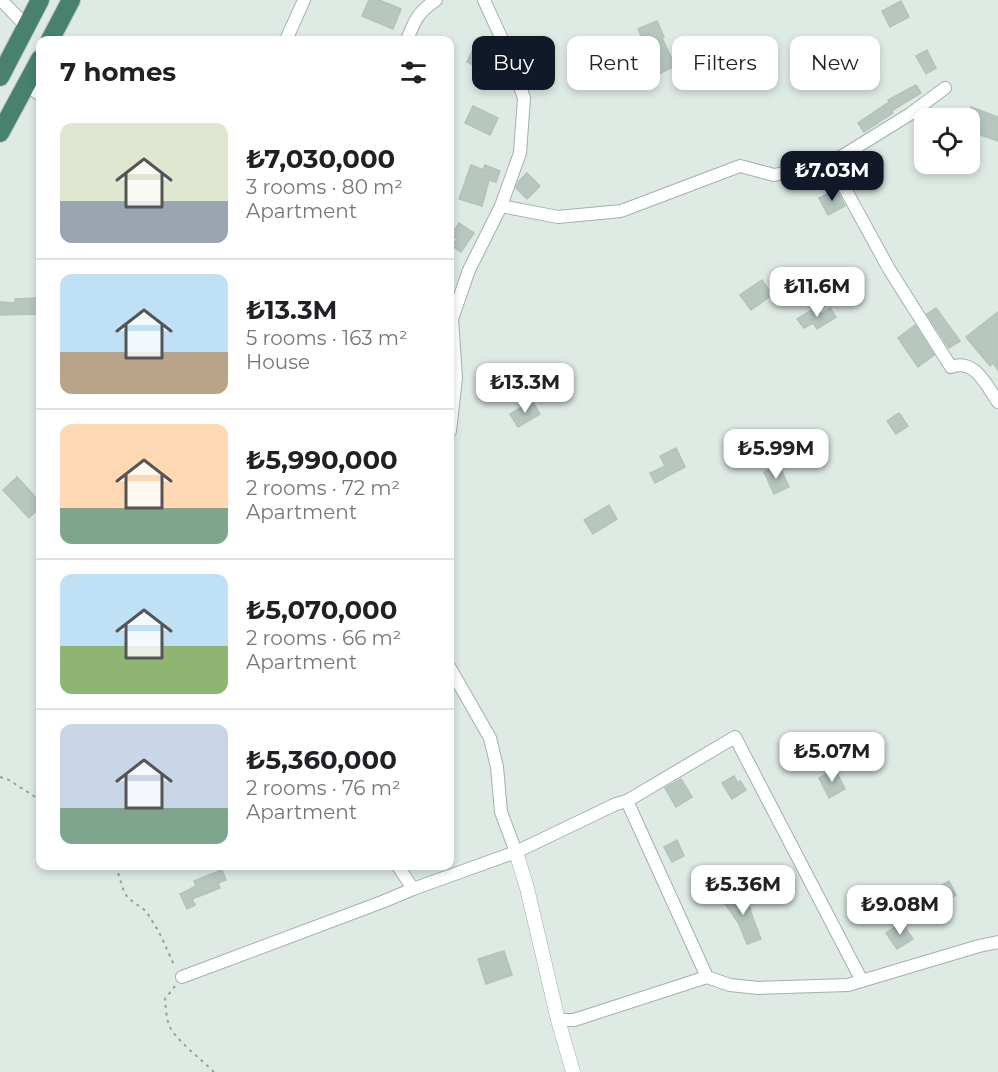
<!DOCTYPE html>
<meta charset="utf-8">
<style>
body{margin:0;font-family:Montserrat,sans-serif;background:#f2f2f2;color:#202124;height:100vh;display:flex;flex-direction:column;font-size:22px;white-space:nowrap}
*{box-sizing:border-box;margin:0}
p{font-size:20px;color:#757577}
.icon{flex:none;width:33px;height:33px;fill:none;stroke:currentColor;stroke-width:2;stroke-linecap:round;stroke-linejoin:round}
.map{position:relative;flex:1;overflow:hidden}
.sheet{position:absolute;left:36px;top:36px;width:418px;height:834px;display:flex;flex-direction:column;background:#fff;border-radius:12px;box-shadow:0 3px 9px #0003}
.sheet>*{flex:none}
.top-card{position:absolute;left:472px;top:36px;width:435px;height:54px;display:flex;gap:12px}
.fabs{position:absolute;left:914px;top:108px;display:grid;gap:12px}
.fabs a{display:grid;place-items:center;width:66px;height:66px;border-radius:12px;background:#fff;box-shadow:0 3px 9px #0003;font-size:30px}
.price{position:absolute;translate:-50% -51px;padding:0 14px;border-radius:12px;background:#fff;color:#222;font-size:20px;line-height:39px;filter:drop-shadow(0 2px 3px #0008)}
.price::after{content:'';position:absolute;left:50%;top:36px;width:18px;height:14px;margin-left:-9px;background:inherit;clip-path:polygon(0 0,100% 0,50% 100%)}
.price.current{background:#111827;color:#fff}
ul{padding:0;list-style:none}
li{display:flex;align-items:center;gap:18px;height:150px;padding:0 24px}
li+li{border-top:2px solid #e0e0e0}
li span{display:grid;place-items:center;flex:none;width:168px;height:120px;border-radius:12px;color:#555}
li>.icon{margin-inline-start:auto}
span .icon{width:72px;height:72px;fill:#fffc;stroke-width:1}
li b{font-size:26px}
h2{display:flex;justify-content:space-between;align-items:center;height:72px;padding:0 24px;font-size:26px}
.tag{padding:0 21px;border-radius:12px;background:#fff;box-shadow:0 3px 9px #0003;font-size:21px;line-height:54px}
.tag.current{background:#111827;color:#fff}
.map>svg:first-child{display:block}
.building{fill:#b7c7bf;stroke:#b1c3ba;stroke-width:1.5}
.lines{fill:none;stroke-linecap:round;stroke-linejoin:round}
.minor-casing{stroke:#a2b1aa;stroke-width:14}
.tertiary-casing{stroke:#a2b1aa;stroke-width:15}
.trunk-casing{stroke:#bcc4c1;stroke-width:20}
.path{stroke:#80ad9a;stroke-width:2;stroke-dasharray:3 4.5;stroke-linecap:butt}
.minor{stroke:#fff;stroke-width:12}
.tertiary{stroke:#fff;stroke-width:14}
.trunk{stroke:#48826f;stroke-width:18}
</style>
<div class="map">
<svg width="998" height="1072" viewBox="0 0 998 1072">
<rect width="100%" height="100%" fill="#dfeae4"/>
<g class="building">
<path d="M369,0H379L401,9L393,29L362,16Z"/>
<path d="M901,1L909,17L890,27L882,11Z"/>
<path d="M657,21L664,37L662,38L675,66L657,75L652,65L659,62L650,43L645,45L638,29Z"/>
<path d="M478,39L493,45L482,69L467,62Z"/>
<path d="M927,50L936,68L926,74L916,56Z"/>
<path d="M916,85L921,93L891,111L893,113L864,132L858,123L889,102L888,100Z"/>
<path d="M473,106L498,118L490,135L465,123Z"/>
<path d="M971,107L998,117V141L969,131V118H967Z"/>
<path d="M471,165L483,170L485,165L500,171L496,182L489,180L482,206L459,199Z"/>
<path d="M527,173L540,186L527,199L516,188L519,181Z"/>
<path d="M836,189L845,206L828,215L819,198Z"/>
<path d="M459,223L474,233L461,252L452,246L457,239L451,235Z"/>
<path d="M762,280L772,295L751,310L740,295Z"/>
<path d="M38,298L39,314L0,315V302L15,303V299Z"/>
<path d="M817,307L821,314L830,308L836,317L817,329L813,323L804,328L797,319Z"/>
<path d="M936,308L960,341L949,348L927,314Z"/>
<path d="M998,312V370L993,363L990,366L966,337Z"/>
<path d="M915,325L934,355L918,367L898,338Z"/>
<path d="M532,401L540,414L518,427L510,414Z"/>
<path d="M899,413L908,426L896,434L887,421Z"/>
<path d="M676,448L685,467L655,483L650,473L665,466L660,456Z"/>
<path d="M779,465L789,487L774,494L764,472Z"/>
<path d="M17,477L40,502V507L29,518L3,490Z"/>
<path d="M609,505L617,519L593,534L584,520Z"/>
<path d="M835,769L845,789L829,798L819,778Z"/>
<path d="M734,776L738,783L740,781L746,790L732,799L722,783Z"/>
<path d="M681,779L692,797L676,807L665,788Z"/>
<path d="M677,840L684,856L672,862L664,847Z"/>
<path d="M222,870L226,880L218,883L220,888L192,899L195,905L187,909L180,894L196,886L194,881Z"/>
<path d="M949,881L956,895L943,903L935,889Z"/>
<path d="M736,889L751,909L750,910L761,939L747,944L739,924L722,899Z"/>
<path d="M902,923L913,939L897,949L886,933Z"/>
<path d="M504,951L512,975L486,984L478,959Z"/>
</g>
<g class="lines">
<g class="minor-casing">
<g id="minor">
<path d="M1,0L26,26"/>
<path d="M286,40L304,0"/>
<path d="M407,40C415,20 417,13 436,0"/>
<path d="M27,85L40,95"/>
<path d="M831,163L889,269L951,367C975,358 986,385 998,402"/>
<path d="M501,206L558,217L621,211L740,166L774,175L831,163L910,114L945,88"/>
<path d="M450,431L456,378L452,319L469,270L501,206L520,153L524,98L506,48L484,0"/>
<path d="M450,668L490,738L497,767L501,812L516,852L616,804L627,801L735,737L862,981"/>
<path d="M627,801L707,977"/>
<path d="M398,866L413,889"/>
<path d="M182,977L382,902L413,889L516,852"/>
<path d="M558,1020H574L707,977L730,985L758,988L848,985L979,946L998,942"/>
</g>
</g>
<g class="tertiary-casing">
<path id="tertiary" d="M516,852L527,888L558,1020L573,1072"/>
</g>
<g class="trunk-casing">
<g id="trunk">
<path d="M50,40L71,0"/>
<path d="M0,77L40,0"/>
<path d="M0,133L40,59"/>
</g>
</g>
<g class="path">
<path d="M0,777L9,780L40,800"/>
<path d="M116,866L124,892L128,898L146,911L159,932L175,967"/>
<path d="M175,986L165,999C166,1008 166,1019 170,1027C176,1040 203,1061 214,1072"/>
</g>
<use href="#minor" class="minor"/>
<use href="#tertiary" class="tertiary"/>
<use href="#trunk" class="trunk"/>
</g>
</svg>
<div class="fabs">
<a><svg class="icon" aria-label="locate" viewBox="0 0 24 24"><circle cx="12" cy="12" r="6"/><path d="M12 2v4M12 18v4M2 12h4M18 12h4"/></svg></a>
</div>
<b class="price current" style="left:832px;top:202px">₺7.03M</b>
<b class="price" style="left:817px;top:318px">₺11.6M</b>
<b class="price" style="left:525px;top:414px">₺13.3M</b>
<b class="price" style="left:776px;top:480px">₺5.99M</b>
<b class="price" style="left:832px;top:783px">₺5.07M</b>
<b class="price" style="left:743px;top:916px">₺5.36M</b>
<b class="price" style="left:900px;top:936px">₺9.08M</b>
<div class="top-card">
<a class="tag current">Buy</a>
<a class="tag">Rent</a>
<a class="tag">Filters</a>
<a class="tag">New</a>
</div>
<section class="sheet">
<h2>7 homes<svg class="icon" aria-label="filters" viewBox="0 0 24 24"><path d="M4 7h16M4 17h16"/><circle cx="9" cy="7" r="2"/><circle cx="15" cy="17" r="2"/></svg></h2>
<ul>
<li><span style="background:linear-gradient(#dfe7d0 65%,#9aa5b1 0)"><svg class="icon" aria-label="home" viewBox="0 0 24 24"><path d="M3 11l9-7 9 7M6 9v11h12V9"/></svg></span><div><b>₺7,030,000</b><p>3 rooms · 80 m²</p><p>Apartment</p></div></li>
<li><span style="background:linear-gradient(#bfe0f5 65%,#b9a48a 0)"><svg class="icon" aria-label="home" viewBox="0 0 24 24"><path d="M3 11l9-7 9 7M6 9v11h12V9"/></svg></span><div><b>₺13.3M</b><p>5 rooms · 163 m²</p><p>House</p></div></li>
<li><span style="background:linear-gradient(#ffd9b3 70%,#7fa58c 0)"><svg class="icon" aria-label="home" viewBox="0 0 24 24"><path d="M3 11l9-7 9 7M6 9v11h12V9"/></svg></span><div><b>₺5,990,000</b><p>2 rooms · 72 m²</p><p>Apartment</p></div></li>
<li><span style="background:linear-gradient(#bfe0f5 60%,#8fb573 0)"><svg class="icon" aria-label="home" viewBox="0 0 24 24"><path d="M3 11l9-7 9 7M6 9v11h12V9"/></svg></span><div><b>₺5,070,000</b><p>2 rooms · 66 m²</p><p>Apartment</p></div></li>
<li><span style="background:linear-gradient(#c9d6e8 70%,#7fa58c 0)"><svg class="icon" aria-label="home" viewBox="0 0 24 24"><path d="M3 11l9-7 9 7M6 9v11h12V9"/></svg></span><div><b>₺5,360,000</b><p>2 rooms · 76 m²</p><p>Apartment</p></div></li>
</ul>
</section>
</div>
